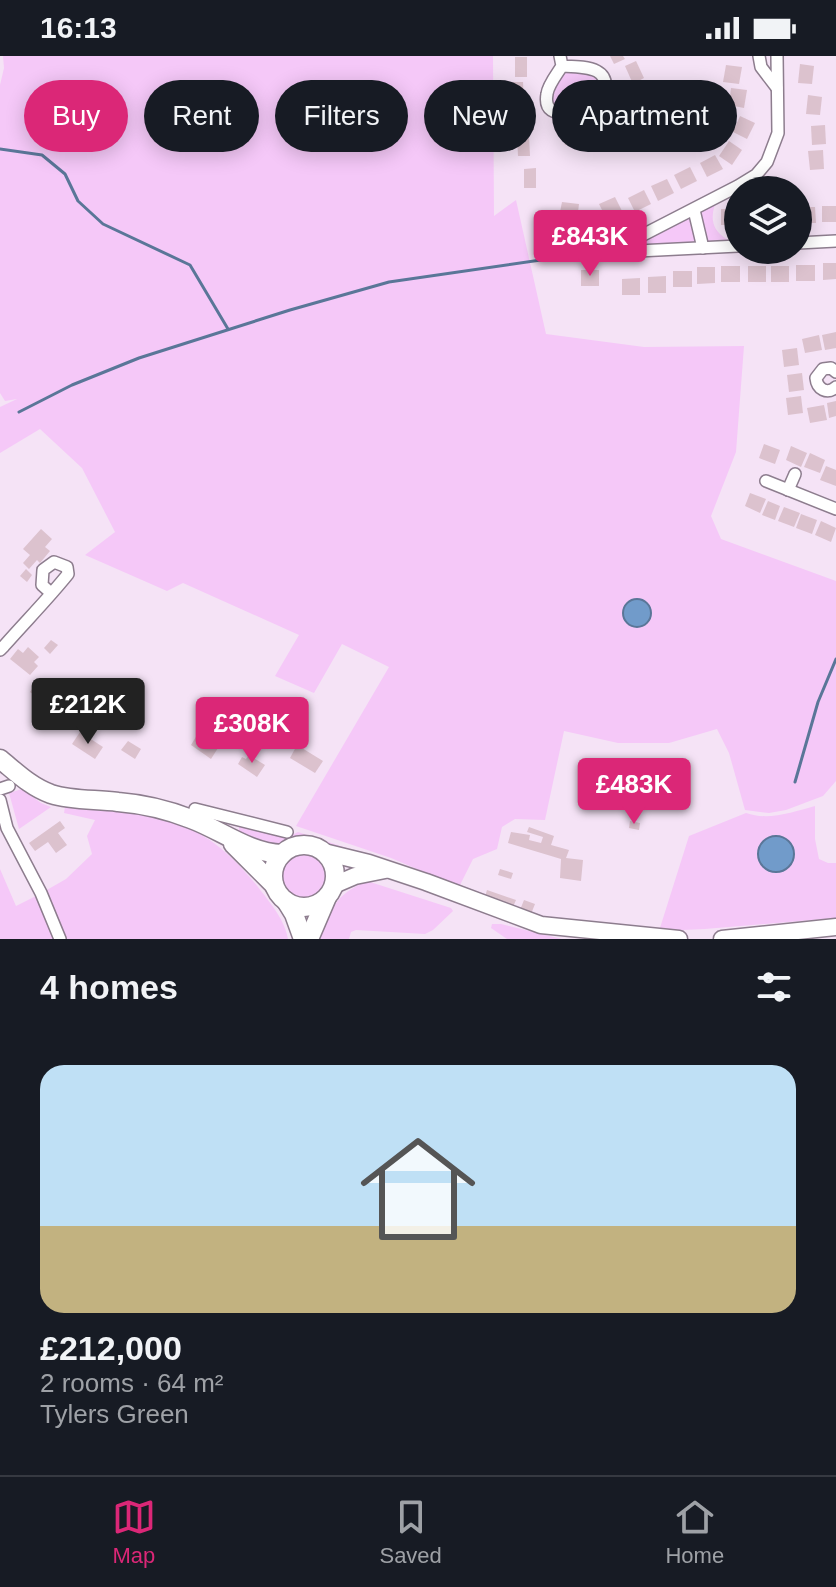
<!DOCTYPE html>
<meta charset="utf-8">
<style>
body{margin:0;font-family:Arial,sans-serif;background:#20242c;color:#f1f3f6;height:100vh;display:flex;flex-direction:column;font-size:30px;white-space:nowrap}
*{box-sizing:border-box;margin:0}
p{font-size:26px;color:#9ea1a6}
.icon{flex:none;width:44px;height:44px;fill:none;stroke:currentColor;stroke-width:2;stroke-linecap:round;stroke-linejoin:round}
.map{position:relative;height:883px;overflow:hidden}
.panel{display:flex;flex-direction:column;background:#171b24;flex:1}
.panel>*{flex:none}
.banner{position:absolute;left:24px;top:24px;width:788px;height:72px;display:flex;gap:16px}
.fabs{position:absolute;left:724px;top:120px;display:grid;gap:16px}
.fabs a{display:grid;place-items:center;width:88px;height:88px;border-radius:50%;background:#171b24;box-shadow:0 4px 20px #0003;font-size:40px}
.price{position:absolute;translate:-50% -68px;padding:0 18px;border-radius:8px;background:#db2777;color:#fff;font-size:26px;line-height:52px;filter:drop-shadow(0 2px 4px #0008)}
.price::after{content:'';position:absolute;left:50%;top:48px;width:24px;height:18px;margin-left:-12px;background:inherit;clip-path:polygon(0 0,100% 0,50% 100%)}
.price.on{background:#222;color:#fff}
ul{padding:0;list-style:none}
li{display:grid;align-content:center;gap:16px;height:424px;padding:0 40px}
li span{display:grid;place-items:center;height:248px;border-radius:24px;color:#555}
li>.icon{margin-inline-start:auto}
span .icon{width:144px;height:144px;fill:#fffc;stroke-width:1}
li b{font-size:34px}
h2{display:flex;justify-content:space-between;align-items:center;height:96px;padding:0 40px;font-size:34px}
.tag{padding:0 28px;border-radius:36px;background:#171b24;box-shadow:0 4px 20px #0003;font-size:28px;line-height:72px}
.tag.on{background:#db2777;color:#fff}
.status{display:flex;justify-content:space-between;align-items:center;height:56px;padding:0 40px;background:#171b24;direction:ltr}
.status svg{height:22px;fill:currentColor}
.dock{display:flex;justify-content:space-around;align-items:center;height:112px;border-top:2px solid #363941;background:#171b24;font-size:22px;color:#9ea1a6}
.dock a{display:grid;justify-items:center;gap:4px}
.dock .on{color:#db2777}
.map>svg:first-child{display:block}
.green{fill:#f5c8f8}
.water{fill:#719bca;stroke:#5a7698;stroke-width:2}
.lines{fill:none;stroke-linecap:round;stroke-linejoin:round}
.stream{stroke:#5a7698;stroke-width:3}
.building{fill:#dcc2ce}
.minor-casing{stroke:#8d7d8e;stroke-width:14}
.secondary-casing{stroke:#8d7d8e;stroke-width:19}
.trunk-casing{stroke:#8d7d8e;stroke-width:21}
.minor{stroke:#fff;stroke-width:11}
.secondary{stroke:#fff;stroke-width:16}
.trunk{stroke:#fff;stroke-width:18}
</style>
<div class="status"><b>16:13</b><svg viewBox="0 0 49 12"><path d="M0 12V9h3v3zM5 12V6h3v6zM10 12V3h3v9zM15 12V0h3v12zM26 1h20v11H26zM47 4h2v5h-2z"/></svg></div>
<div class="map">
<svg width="836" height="883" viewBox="0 0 836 883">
<rect width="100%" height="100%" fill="#f5e3f6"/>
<g class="green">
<path d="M3,0H493L494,160L516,144L546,278L644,291L744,290L736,396L711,460L721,483L836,525V725L823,740L786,754L769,757L745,754L729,697L717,673L669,687H618L564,675L545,764L515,763L502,771L497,793L473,803L459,831L391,802L296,770L389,611L342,588L314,637L275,620L299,579L183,527L167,535L85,499L115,476L82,412L40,373L0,397V351L17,343L5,345L0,337V29L4,12Z"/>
<path d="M573,14L598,20L602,33C594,45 572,54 558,52L550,42C551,29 561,18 573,14Z"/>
<path d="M718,141C707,165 713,179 738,188L638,195L637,182Z"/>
<path d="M22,733L41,747L51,751L19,773L9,737Z"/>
<path d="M815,750V783L819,803L828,807H836V862L705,873L659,875L689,780L746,757C768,765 793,756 815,750Z"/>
<path d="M65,751C153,754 204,760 261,835C272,849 285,865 288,883H66L45,835L66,823L92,798L87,780L95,764L64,757Z"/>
<path d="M239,769L290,780L298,776L374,801L330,790L314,783L296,782L271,791L239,778Z"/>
<circle cx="304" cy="821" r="22"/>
<path d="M0,813L16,850L36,840L55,883H0Z"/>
<path d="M367,825L451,852L453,855L433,874L425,878L356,874L351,876L349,883H319C331,852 335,839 367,825Z"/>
<path d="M492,868H501L562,883H507L491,872Z"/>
</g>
<g class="water">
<circle cx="637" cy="557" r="14"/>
<circle cx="776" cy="798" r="18"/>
</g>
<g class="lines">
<g class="stream">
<path d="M0,93L42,99L65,118L78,145L103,168L190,209L228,273"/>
<path d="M19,356L72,329L139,302L290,254L389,226L589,197"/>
<path d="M795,726L818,646L836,603"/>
</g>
</g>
<g class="building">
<path d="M610,0H623L625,3L614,8Z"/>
<rect x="515" y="1" width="12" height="20"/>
<path d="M636,5L644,22L633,28L625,10Z"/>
<path d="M800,8L814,10L812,28L798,27Z"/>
<path d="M726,9L742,11L739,28L723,26Z"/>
<path d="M511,26H523L524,45H512Z"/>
<path d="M653,28L661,46L650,50L642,33Z"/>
<path d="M731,32L747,34L744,52L729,49Z"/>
<path d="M808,39L822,41L820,59L806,58Z"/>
<path d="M629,53L635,63L618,72L612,62Z"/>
<path d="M521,55H533L534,74L522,75Z"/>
<path d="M740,60L755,67L747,83L733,76Z"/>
<path d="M606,65L610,76L593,83L589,71Z"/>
<path d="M825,69L826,88L812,89L811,70Z"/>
<path d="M580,72L583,84L565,89L562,77Z"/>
<path d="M529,80L530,100H518L517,81Z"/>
<path d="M729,85L742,94L732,109L719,100Z"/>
<path d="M823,94L824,113L810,114L808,95Z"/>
<path d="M715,99L723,113L707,121L700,107Z"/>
<path d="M690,111L697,125L681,133L674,119Z"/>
<path d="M536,112V132H524V113Z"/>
<path d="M667,123L674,137L658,145L651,130Z"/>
<path d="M644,134L651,148L635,156L628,142Z"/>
<path d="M615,141L622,155L606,162L599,148Z"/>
<path d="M562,146L579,148L577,164L559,161Z"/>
<rect x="822" y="150" width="14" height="16"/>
<path d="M798,151H815L816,167H798Z"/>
<rect x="721" y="153" width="17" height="16"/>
<path d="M823,207H836V223L823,224Z"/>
<rect x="796" y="209" width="19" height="16"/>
<rect x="721" y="210" width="19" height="16"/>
<rect x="748" y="210" width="18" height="16"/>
<rect x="771" y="210" width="18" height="16"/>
<path d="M697,211H715V227L697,228Z"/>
<rect x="581" y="214" width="18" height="16"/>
<rect x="673" y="215" width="19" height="16"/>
<path d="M666,220V237H648V221Z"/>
<path d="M640,222V239H622V223Z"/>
<path d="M836,276V292L825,294L822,279Z"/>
<path d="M819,279L822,294L805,297L802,283Z"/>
<path d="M797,292L799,309L784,311L782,294Z"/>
<path d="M802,317L804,334L789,336L787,319Z"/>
<path d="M801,340L803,357L788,359L786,342Z"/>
<path d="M836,345V360L829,362L827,347Z"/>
<path d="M824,349L827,364L810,367L807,352Z"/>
<path d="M764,388L780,394L775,408L759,402Z"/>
<path d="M791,390L807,397L801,411L786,404Z"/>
<path d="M810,397L825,404L820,417L804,411Z"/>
<path d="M826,410L836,414V430L820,424Z"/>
<path d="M750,437L766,443L760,457L745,450Z"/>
<path d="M768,445L780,450L775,464L762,459Z"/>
<path d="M784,451L800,457L794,471L778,465Z"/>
<path d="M801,458L817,464L812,478L796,472Z"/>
<path d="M821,465L836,472L831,486L815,479Z"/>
<path d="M41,473L52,483L45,491L50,495L40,507L37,504L29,513L23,507L30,499L23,493Z"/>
<path d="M26,513L32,519L27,526L20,520Z"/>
<path d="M51,584L58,589L50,598L44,592Z"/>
<path d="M28,591L39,601L34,606L38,610L30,619L10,603L18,593L23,597Z"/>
<path d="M37,626L55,639L48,649L30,636Z"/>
<path d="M59,644L82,660L74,673L50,657Z"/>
<path d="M80,676L103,691L95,703L72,688Z"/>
<path d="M197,679L218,692L211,703L191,689Z"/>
<path d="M128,685L141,693L135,703L121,694Z"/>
<path d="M297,689L323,705L315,717L290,702Z"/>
<path d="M249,699L265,709L257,721L238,708L242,701L246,703Z"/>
<path d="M60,765L65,772L58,777L67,789L56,797L48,786L35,795L29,787Z"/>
<path d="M630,765L640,767L639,774L629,772Z"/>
<path d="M529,771L554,780L551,789L569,794L566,802L583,804L581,825L560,822L561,803L508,787L511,776L530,779L529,784L541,787L543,781L527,776Z"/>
<path d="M500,813L513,817L511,823L498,819Z"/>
<path d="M487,834L516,844L513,851L485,841Z"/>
<path d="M524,844L535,848L531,858L520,854Z"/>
</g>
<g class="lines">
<g class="minor-casing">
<g id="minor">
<path d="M560,0L562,10C557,18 548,29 547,38C541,72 590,51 603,42C614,10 585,11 562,10"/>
<path d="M759,0L761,11L777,32"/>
<path d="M694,154L703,192"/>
<path d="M798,187L836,185"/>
<path d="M738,190L638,195L637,182L738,130L756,119L767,106L778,77L777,0"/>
<path d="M836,316L831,312L823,313L816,322C817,333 827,339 836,331"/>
<path d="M766,425L836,453"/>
<path d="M788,434L795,418"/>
<path d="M0,594L4,590C25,566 48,543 68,518L67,511L54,506L43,514L42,529L51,537"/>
<path d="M0,733L9,730"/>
<path d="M0,744L7,772L41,837L60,883"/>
<path d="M195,753L287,776"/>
</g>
</g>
<g class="secondary-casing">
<g id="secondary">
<path d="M324,796L369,807L426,826L541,869L679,883"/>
<path d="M334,829L355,820L385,814"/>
<path d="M722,883L836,871"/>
</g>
</g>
<g class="trunk-casing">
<g id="trunk">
<path d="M0,703C16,716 31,731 51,738C73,745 96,743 118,746C143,748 168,754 191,763C221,774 249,797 282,798"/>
<path d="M233,788L274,829"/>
<circle cx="304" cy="820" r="31"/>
<path d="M286,845L294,858L303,883"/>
<path d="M309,883L327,841"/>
</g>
</g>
<use href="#minor" class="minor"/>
<use href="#secondary" class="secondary"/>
<use href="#trunk" class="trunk"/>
</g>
</svg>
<div class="fabs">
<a><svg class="icon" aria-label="layers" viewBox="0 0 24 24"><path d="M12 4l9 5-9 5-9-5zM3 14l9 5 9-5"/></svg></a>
</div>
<b class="price" style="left:590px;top:222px">£843K</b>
<b class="price on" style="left:88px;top:690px">£212K</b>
<b class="price" style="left:252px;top:709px">£308K</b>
<b class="price" style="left:634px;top:770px">£483K</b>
<div class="banner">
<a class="tag on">Buy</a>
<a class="tag">Rent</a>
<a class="tag">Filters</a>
<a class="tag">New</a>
<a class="tag">Apartment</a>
</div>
</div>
<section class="panel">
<h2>4 homes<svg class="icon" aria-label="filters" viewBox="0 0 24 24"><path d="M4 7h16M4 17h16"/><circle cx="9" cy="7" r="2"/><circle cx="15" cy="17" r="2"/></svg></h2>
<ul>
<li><span style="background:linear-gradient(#bfe0f5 65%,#c2b280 0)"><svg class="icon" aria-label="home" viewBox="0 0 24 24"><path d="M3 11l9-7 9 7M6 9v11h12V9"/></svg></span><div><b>£212,000</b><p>2 rooms · 64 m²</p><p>Tylers Green</p></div></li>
</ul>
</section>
<nav class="dock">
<a class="on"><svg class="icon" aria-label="map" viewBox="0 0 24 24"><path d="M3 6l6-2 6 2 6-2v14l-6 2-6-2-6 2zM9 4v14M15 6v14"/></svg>Map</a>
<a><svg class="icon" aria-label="saved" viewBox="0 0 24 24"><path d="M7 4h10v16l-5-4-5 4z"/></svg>Saved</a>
<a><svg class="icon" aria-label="home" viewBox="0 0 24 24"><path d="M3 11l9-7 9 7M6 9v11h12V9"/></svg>Home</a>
</nav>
